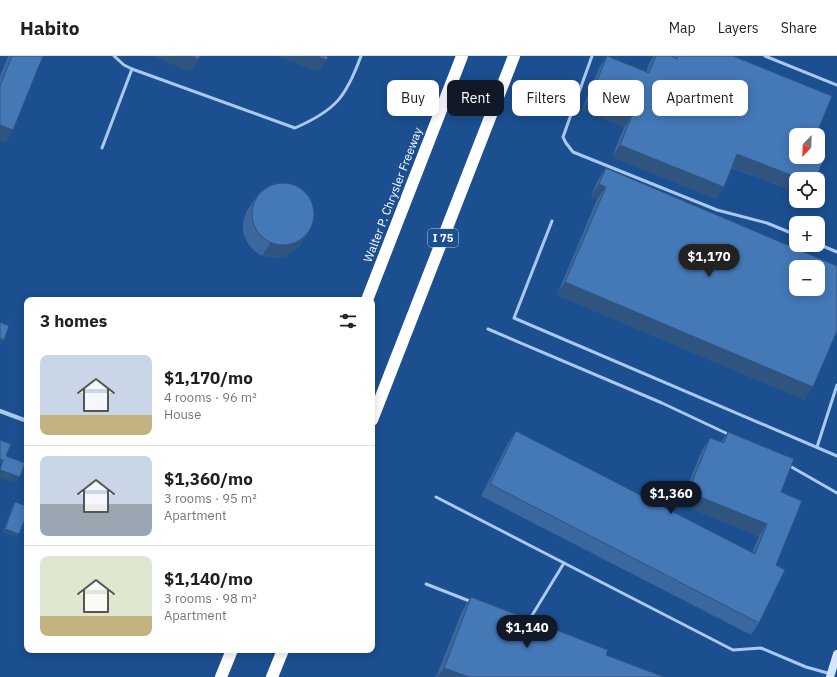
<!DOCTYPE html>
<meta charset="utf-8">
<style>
body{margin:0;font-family:"IBM Plex Sans",sans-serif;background:#f2f2f2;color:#202124;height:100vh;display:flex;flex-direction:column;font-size:15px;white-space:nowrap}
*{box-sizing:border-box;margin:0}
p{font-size:13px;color:#757577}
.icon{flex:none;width:22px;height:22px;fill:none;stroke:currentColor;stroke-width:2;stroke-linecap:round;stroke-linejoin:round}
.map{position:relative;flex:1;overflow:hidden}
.details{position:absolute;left:24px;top:241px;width:351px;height:356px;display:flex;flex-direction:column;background:#fff;border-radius:8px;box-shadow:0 2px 10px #0003}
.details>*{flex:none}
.top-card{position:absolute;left:387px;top:24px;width:380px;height:36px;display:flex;gap:8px}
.needle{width:26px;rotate:203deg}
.fabs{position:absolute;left:789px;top:72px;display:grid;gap:8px}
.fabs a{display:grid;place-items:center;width:36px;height:36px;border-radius:8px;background:#fff;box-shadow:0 2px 10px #0003;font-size:20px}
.price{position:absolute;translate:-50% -34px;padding:0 9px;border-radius:14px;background:#111827;color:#fff;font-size:13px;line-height:26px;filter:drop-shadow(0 1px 2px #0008)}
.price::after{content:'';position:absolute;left:50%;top:24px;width:12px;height:9px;margin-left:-6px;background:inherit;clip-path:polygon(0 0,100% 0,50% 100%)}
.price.current{background:#222;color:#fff}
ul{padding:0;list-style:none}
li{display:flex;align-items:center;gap:12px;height:100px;padding:0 16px}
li+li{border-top:1px solid #e0e0e0}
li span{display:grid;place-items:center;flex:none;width:112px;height:80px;border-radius:8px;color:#555}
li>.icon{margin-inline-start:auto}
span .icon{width:48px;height:48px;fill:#fffc;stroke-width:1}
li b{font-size:17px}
h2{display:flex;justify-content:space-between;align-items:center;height:48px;padding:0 16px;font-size:17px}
.chip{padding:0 14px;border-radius:8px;background:#fff;box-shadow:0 2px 10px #0003;font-size:14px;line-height:36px}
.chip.current{background:#111827;color:#fff}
header{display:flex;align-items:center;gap:24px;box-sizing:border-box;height:56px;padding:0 20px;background:#fff;border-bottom:1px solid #e0e0e0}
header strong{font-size:19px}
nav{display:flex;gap:22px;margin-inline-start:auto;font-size:14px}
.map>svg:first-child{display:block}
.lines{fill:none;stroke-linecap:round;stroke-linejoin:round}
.service{stroke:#a9c9ee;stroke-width:3}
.minor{stroke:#a9c9ee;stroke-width:4}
.secondary{stroke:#d6e6fa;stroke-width:8}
.motorway{stroke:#fff;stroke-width:12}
.wall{fill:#3a679d}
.shaded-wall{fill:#305480}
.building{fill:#4478b7;stroke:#305480;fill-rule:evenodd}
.labels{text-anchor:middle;stroke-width:3.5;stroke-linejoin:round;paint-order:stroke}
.shield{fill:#1b4f8f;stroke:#bbcadd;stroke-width:1}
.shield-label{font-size:11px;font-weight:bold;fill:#fff}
.street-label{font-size:12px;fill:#fff;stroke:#1b4f8f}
</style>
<header>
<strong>Habito</strong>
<nav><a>Map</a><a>Layers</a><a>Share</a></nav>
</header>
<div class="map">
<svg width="837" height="621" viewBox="0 0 837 621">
<rect width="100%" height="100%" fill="#1b4f8f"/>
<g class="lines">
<g class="service">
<path d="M114,0L124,9L132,13L295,72C336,54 346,41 361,0"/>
<path d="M592,0L563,81L566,87L573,96L717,154L767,167L796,179"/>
<path d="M765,0L837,29"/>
<path d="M102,92L132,13"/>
<path d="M552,165L514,262L837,400"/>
<path d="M818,188L837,196"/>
<path d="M488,273L662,347L730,379"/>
<path d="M817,391L837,329"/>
<path d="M788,409L837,437"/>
<path d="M436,441L733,594L761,592L806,611L831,618"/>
<path d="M426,528L472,546"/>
<path d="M528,566L564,507"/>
</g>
<path class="minor" d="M0,355L27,365"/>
<path class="secondary" d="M830,621L837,598"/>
<g class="motorway">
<path d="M367,244L462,0"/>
<path d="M372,364L514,0"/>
<path d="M221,621L232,594"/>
<path d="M272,621L283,594"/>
</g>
</g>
<g class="wall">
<path d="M8,0H43L13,74L5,86L0,85V20Z"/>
<path d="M607,0L646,16L649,7L654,0H671L674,1V0H733L796,123V134L793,135L732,112L724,131L716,143L612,101L624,71L582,54L599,12Z"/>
<path d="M606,112L805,344L557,239L597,143L591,140L598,124Z"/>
<path d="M260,136L308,177L300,189L292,196L283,201L272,202L262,200L253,194L247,186L243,176V166L246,156Z"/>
<path d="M516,375L752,497L759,480L680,448L702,394L710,382L721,386L728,376L781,436L776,509L759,567L751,579L481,440L508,387Z"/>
<path d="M15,446L19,478L17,481L3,476L13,449Z"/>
<path d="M471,541L606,599L664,621H436L463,553Z"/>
</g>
<g class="shaded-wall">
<path d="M152,0H190L199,3L190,16Z"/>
<path d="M278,0H316L327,4L318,16Z"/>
<path d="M590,42L632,59L624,71L582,54Z"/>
<path d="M0,69L13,74L5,86L0,85Z"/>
<path d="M620,89L724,131L716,143L612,101Z"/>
<path d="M737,98L801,123H796V134L793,135L729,110Z"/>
<path d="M817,119L814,123H801Z"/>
<path d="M599,128L606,131L597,143L591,140Z"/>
<path d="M308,177L300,189L292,196L283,201L272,202L262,200L270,187Z"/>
<path d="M565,226L813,331L805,344L557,239Z"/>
<path d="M0,282L4,284L0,289Z"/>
<path d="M0,403L3,404L0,408Z"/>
<path d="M0,414L20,421L15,427L0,422Z"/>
<path d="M688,436L767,468L759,480L680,448Z"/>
<path d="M5,473L19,478L17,481L3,476Z"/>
<path d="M444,612L469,621H437Z"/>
</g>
<g class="building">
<path d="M12,0H43L13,74L0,69V30Z"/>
<path d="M190,0H200L199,3Z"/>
<path d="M316,0H328L327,4Z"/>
<path d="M607,0L649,17L656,0H671L677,3L678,0H733L832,40L816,79H796V101H818V95L826,98L817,119L801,123L737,98L724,131L620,89L632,59L590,42Z"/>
<path d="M606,112L837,210V275L813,331L565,226L606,131L599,128ZM796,211H818V233H796Z"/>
<circle cx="283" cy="158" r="31"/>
<path d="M0,266L9,270L4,284L0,282Z"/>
<path d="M516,375L755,498L767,468L688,436L710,382L724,387L728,376L794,403L781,436L802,445L776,509L785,514L759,567L490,428Z"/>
<path d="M0,384L11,388L6,400L25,407L20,421L0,414L3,404L0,403Z"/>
<path d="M15,446L27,450V458L19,478L5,473Z"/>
<path d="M471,541L608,594L606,599L664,621H469L444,612Z"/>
</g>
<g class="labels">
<rect class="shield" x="428" y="173" width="30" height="18" rx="3"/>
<g class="shield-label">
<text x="443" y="186">I 75</text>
</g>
<g class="street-label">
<text transform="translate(393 139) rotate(-69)" y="4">Walter P. Chrysler Freeway</text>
</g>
</g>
</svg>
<div class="fabs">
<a><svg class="needle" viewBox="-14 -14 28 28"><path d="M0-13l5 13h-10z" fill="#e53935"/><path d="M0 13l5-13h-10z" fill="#757577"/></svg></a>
<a><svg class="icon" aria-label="locate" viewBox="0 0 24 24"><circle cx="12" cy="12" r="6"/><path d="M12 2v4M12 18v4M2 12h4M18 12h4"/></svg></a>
<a>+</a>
<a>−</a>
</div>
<b class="price current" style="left:709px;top:222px">$1,170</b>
<b class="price" style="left:671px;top:459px">$1,360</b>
<b class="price" style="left:527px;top:593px">$1,140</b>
<div class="top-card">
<a class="chip">Buy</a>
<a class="chip current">Rent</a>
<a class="chip">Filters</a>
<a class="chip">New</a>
<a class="chip">Apartment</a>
</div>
<section class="details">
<h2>3 homes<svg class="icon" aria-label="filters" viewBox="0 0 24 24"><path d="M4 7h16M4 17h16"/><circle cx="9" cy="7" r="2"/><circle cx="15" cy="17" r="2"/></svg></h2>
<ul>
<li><span style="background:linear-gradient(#c9d6e8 75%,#c2b280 0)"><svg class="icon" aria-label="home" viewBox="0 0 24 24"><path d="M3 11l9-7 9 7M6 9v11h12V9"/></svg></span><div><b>$1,170/mo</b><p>4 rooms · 96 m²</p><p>House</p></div></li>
<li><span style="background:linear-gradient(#c9d6e8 60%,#9aa5b1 0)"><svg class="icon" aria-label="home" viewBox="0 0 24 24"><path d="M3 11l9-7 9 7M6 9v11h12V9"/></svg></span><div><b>$1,360/mo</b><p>3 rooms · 95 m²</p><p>Apartment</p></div></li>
<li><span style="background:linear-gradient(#dfe7d0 75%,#c2b280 0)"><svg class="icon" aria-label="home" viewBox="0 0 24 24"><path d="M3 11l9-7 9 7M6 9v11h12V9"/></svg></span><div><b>$1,140/mo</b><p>3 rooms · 98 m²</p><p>Apartment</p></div></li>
</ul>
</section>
</div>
